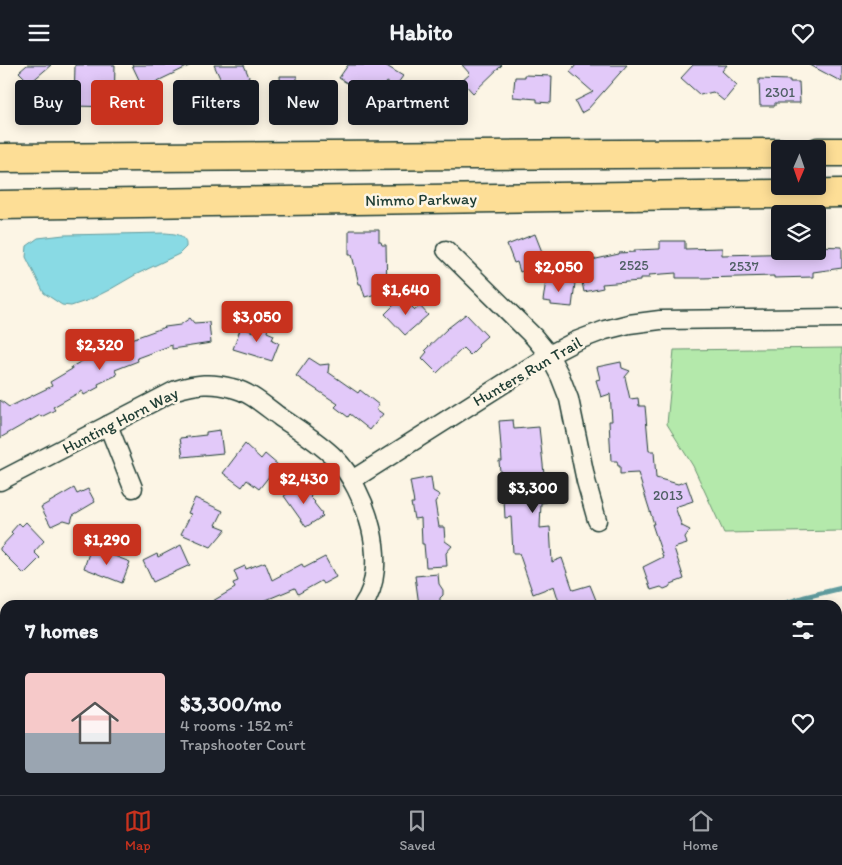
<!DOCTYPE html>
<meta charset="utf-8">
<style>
body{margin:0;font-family:Itim,sans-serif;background:#20242c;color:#f1f3f6;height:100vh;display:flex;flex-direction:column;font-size:19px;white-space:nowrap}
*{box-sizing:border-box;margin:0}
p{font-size:16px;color:#9ea1a6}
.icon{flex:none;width:28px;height:28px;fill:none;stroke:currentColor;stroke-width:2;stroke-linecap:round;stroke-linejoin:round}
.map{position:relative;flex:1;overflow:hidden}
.panel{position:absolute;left:0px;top:535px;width:842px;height:195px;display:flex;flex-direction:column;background:#171b24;border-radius:15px 15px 0 0;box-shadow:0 2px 12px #0003}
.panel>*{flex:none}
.hud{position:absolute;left:15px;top:15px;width:500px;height:45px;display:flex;gap:10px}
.needle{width:32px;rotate:182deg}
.fabs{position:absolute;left:771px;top:75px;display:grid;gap:10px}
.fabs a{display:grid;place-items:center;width:55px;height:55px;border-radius:5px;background:#171b24;box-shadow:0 2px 12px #0003;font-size:25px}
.price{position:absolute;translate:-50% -42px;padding:0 11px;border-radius:5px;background:#c8321e;color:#fff;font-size:16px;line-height:32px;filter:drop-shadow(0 1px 2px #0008)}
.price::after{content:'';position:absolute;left:50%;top:30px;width:15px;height:11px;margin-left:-8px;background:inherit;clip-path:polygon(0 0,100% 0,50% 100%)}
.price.active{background:#222;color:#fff}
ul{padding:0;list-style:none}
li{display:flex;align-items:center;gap:15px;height:125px;padding:0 25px}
li span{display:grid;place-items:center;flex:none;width:140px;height:100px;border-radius:5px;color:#555}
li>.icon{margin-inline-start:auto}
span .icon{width:60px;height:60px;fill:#fffc;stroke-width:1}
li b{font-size:21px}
h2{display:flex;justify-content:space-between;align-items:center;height:60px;padding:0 25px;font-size:21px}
.pill{padding:0 18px;border-radius:5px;background:#171b24;box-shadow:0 2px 12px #0003;font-size:18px;line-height:45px}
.pill.active{background:#c8321e;color:#fff}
header{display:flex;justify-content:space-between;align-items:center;height:65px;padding:0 25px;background:#171b24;font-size:22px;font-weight:700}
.dock{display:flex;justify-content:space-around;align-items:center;height:70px;border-top:1px solid #363941;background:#171b24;font-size:14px;color:#9ea1a6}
.dock a{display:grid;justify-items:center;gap:2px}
.dock .active{color:#c8321e}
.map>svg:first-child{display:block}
.green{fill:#b4e9ab;stroke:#6a9370}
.water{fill:#89dae4;stroke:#5f9b9e}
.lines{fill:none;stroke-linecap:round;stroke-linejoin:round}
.stream{stroke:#5f9b9e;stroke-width:5}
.building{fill:#e2c9f9;stroke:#1f3d34}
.street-casing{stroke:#1f3d34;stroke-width:21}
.highway-casing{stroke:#1f3d34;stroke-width:31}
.street{stroke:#fcf5e5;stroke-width:18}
.highway{stroke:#fdde96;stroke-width:28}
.labels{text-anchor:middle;stroke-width:5;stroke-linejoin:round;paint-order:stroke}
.number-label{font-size:14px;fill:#506065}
.street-label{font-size:16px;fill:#1f3d34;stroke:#fcf5e5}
</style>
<header><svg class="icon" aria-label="menu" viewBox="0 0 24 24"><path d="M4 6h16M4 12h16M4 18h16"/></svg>Habito<svg class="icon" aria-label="heart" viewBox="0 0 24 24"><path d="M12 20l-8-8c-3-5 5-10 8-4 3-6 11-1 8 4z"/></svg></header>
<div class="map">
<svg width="842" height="730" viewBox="0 0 842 730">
<rect width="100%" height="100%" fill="#fcf5e5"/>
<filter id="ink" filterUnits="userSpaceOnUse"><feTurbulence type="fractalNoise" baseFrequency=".02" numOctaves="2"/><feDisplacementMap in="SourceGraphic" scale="10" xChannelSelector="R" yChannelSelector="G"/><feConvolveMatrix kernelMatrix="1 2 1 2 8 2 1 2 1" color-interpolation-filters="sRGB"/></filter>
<g filter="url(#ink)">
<path class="green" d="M842,283V466L724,468L693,401L667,359L674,285Z"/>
<path class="water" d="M165,168C176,169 187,169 186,182L179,189L135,210L109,225L89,235L71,241L62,240L44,228L26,192L27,181L38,173L64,170Z"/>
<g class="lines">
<g class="stream">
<path d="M780,540L805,532L842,523"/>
<path d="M272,730L280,725"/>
</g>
</g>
<g class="building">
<path d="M27,0H51L30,18L19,7Z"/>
<path d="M75,0H115L114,42L74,41Z"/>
<path d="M132,0H191L143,23Z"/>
<path d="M214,0H244L249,12L225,24Z"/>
<path d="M348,0H385L403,11L395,22L387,17L375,35L353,20L352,21L339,13Z"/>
<path d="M462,0H502L473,28L462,16L470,9Z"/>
<path d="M576,0H627L588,44L581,48L575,36L593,27L570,7Z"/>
<path d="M693,0H727L722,6L737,20L724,36L713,27L700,30L681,13Z"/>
<path d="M810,0H842V17Z"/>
<path d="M524,10L552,11L551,38L537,37V34L513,32L515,12H524Z"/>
<path d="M280,11H297V22H313V47L302,46L296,52H291L286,47H282Z"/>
<path d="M759,14L790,15V17H799L800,38H775V41H760Z"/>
<path d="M349,165H379V177H381L382,180H386L387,226L365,232L361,219H359L352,190H349Z"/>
<path d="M535,169L546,197L520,207L517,197L514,198L507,180Z"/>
<path d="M660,176H685V184L722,183V190L802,188V186H818V181L842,182V203L813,207V212L774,213V211L702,213H676V208L649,210L650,213H640V216L602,219L603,223L584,227L578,198L619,189V188L635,187V185L660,184Z"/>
<path d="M546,215L575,218L572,242L551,240V237L543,236Z"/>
<path d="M402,232L415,245L420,241L428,250L405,270L385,249Z"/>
<path d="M466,249L487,271L478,279L479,281L470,290L463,283L437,308L422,293L427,287L425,285L448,263Z"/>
<path d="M190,253L194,258L209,257L211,278L172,284V280L137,293L138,296L115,305L117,310L98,319L99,322L84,330L82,326L53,342L55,345L41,352L40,350L0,373V335L9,342L52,321L50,317L72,304L71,302L84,295L80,288L101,277L104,284L165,262L180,260Z"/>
<path d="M256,258L268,263L267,267L274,270L272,275L279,278L272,296L233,284L241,262L253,267Z"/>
<path d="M309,293L320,300L329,299L328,307L358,328L360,325L379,340L376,344L383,349L370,365L350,349L348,352L335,342L338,339L296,311Z"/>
<path d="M621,297L622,303L630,306L625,312L630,334L638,333L639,341H645L649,386H654L656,413L678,419L686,416L693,436L675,442L682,461L690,465L685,472L687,479L674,483L684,514L671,519L669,522L664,524L661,522L651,525L643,502L663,492L652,459H654L638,408L620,409V401H618L617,396H611L609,356H612L610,329L601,332L596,315L600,314L597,302Z"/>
<path d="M513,355L514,364L539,362L547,437L541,438L540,463L550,462L552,497L562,493L573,525L590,520L598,540H560L554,521L533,529L519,488H513L511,452L505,453L503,416L501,417L499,396H502L499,356Z"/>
<path d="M220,365L223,388L183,392L180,373L206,370V367Z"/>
<path d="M245,379L261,394L265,389L278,400L259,424L247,415L242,422L223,408Z"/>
<path d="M431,412L433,426L440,430L435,437L439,462H444L445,476L452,481L446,488L447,501L426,502L424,479H422L421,453L414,454L411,438H414L410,416Z"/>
<path d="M303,418L312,430L310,432L315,437L314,438L322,448L321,449L323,451L306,462L284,431Z"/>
<path d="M74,423L77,429L88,424L95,437L73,450L71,457L64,455L51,461L41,442Z"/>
<path d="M195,433L223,446L216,460L226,464L211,482L181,469L191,449L188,448Z"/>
<path d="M26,457L44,476L34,487L40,493L24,509L0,485V483L13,469L11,467L19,458L22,461Z"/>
<path d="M181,480L190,500L153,517L143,496L157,489L158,492Z"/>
<path d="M90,485L105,491L109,489L130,497L122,518L84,503Z"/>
<path d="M325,492L336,512L323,519L321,516L298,529L295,523L254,540H206L235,523L233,518L238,516L234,506L245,501L246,504L265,497L272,515L302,499L304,503Z"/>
<path d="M438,509L439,519L443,525V530L440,533V540H419L415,511Z"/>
</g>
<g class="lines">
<g class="street-casing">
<g id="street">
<path d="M446,185L534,272L549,290L560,311L569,334L586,416L597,455"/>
<path d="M108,360L133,423"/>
<path d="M352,415L549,290L576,276L605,265L629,259L660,255L842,253"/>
<path d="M0,416L176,325C196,319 211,317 232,323C250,327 265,341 280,352C299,365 319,377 335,393C366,424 391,501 363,540"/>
<path d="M0,601L5,603"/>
<path d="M838,643L842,641"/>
<path d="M63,730L69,725"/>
<path d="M589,730L596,725"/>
</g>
</g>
<g class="highway-casing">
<g id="highway">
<path d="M818,87H842"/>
<path d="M0,93L780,88"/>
<path d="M0,140L842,128"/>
</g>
</g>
<use href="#street" class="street"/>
<use href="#highway" class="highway"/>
</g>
</g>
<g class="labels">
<g class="number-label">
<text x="780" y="32">2301</text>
<text x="634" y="205">2525</text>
<text x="744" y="206">2537</text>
<text x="668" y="435">2013</text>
</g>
<g class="street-label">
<text transform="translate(421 134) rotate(-1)" y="6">Nimmo Parkway</text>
<text transform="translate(527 306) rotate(-30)" y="6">Hunters Run Trail</text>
<text transform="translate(120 355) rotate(-27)" y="6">Hunting Horn Way</text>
</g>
</g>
</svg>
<div class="fabs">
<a><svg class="needle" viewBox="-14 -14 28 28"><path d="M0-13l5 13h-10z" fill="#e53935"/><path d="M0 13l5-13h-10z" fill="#9ea1a6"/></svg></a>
<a><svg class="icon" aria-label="layers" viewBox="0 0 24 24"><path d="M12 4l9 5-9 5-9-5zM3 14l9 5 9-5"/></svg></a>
</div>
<b class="price" style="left:559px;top:228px">$2,050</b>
<b class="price" style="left:406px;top:251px">$1,640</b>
<b class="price" style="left:257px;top:278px">$3,050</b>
<b class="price" style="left:100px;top:306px">$2,320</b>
<b class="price" style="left:304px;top:440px">$2,430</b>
<b class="price active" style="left:533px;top:449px">$3,300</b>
<b class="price" style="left:107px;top:501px">$1,290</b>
<div class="hud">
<a class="pill">Buy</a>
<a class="pill active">Rent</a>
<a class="pill">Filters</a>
<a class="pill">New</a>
<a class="pill">Apartment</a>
</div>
<section class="panel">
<h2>7 homes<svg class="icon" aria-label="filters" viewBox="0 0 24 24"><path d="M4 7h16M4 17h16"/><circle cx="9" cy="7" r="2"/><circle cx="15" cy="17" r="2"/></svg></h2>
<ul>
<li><span style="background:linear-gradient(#f6c9c9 60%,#9aa5b1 0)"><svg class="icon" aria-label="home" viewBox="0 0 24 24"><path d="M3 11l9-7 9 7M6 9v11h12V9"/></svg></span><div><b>$3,300/mo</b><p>4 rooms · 152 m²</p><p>Trapshooter Court</p></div><svg class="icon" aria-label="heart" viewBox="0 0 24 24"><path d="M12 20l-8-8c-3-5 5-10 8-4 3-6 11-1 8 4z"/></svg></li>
</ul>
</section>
</div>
<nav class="dock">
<a class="active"><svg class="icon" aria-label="map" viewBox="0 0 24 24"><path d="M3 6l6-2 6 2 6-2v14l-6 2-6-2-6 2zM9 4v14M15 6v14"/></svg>Map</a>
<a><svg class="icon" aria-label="saved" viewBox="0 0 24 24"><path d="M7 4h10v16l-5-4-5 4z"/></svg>Saved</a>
<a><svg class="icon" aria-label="home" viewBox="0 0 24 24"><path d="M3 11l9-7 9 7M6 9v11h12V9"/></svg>Home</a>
</nav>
